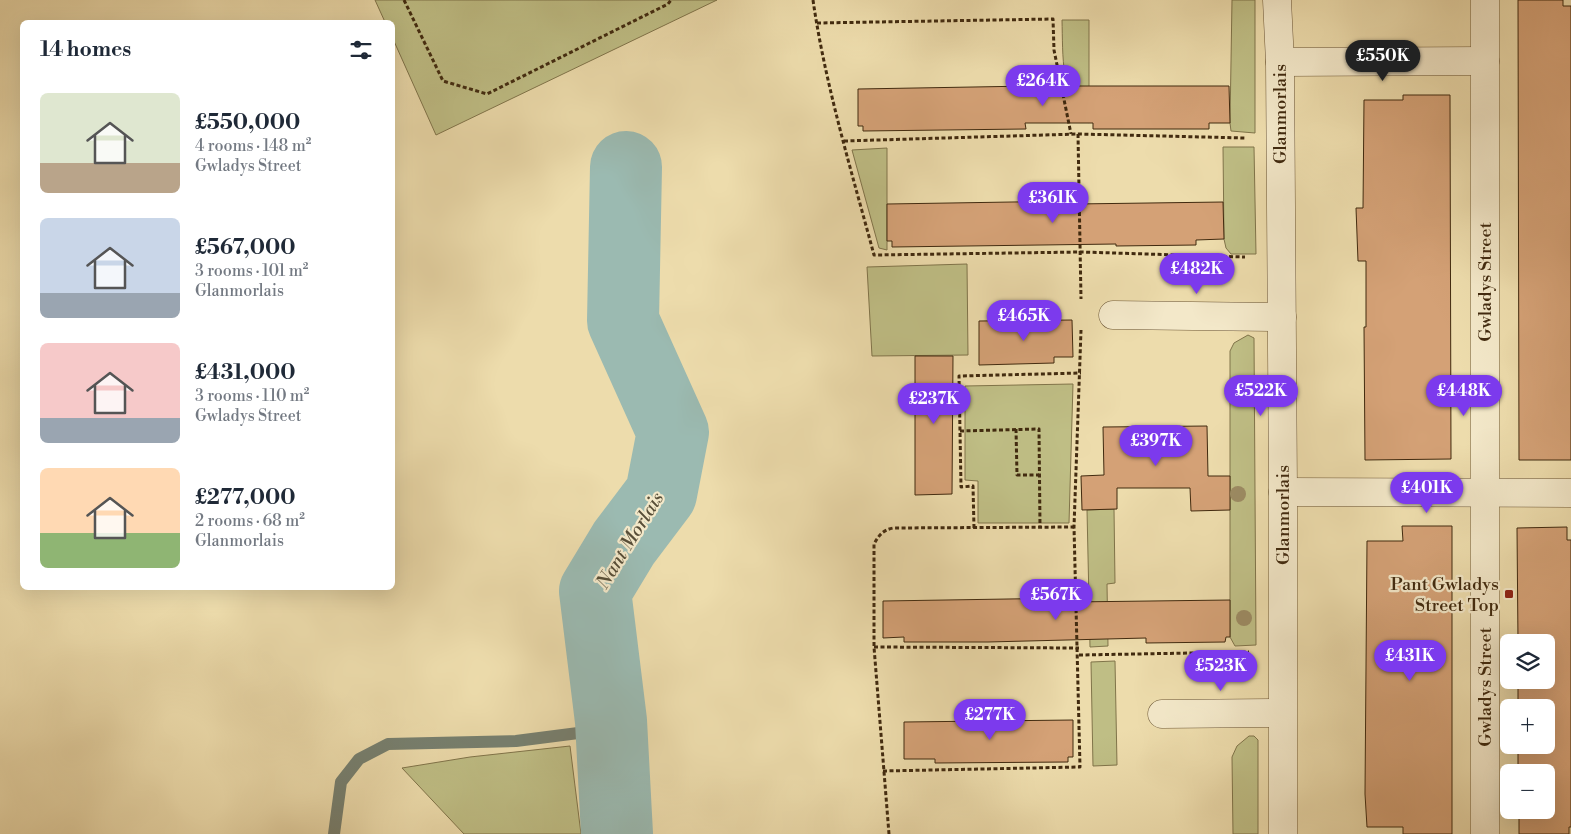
<!DOCTYPE html>
<meta charset="utf-8">
<style>
body{margin:0;font-family:"Libre Bodoni",serif;background:#f6f6f7;color:#1f2937;height:100vh;display:flex;flex-direction:column;font-size:19px;white-space:nowrap}
*{box-sizing:border-box;margin:0}
p{font-size:16px;color:#747a83}
.icon{flex:none;width:28px;height:28px;fill:none;stroke:currentColor;stroke-width:2;stroke-linecap:round;stroke-linejoin:round}
.map{position:relative;flex:1;overflow:hidden}
.drawer{position:absolute;left:20px;top:20px;width:375px;height:570px;display:flex;flex-direction:column;background:#fff;border-radius:8px;box-shadow:0 5px 20px #0002}
.drawer>*{flex:none}
.fabs{position:absolute;left:1500px;top:634px;display:grid;gap:10px}
.fabs a{display:grid;place-items:center;width:55px;height:55px;border-radius:8px;background:#fff;box-shadow:0 5px 20px #0002;font-size:25px}
.price{position:absolute;translate:-50% -42px;padding:0 11px;border-radius:18px;background:#7c3aed;color:#fff;font-size:16px;line-height:32px;filter:drop-shadow(0 1px 2px #0008)}
.price::after{content:'';position:absolute;left:50%;top:30px;width:15px;height:11px;margin-left:-8px;background:inherit;clip-path:polygon(0 0,100% 0,50% 100%)}
.price.current{background:#222;color:#fff}
ul{padding:0;list-style:none}
li{display:flex;align-items:center;gap:15px;height:125px;padding:0 20px}
li span{display:grid;place-items:center;flex:none;width:140px;height:100px;border-radius:8px;color:#555}
li>.icon{margin-inline-start:auto}
span .icon{width:60px;height:60px;fill:#fffc;stroke-width:1}
li b{font-size:21px}
h2{display:flex;justify-content:space-between;align-items:center;height:60px;padding:0 20px;font-size:21px}
.map>svg:first-child{display:block}
.green{fill:#bfbe85;stroke:#80744a}
.lines{fill:none;stroke-linecap:round;stroke-linejoin:round}
.stream{stroke:#778070;stroke-width:12}
.river{stroke:#9bbab1;stroke-width:72}
.building{fill:#d4a176;stroke:#412a0f}
.minor-casing{stroke:#6c5636;stroke-width:29}
.path{stroke:#412a0f;stroke-width:3;stroke-dasharray:4 2.5;stroke-linecap:butt}
.minor{stroke:#f3e8c9;stroke-width:28}
.tree{fill:#9c8b63}
.poi-dot{fill:#8f2418;stroke:#f3e8c9;stroke-width:2}
.labels{text-anchor:middle;stroke-width:4.5;stroke-linejoin:round;paint-order:stroke}
.street-label{font-size:18px;fill:#412a0f;stroke:#f3e8c9}
.poi-label{font-size:18px;fill:#412a0f;stroke:#f3e8c9;text-anchor:end}
.water-label{font-size:19px;font-style:italic;fill:#584e38;stroke:#f3e8c9}
</style>
<div class="map">
<svg width="1571" height="834" viewBox="0 0 1571 834">
<rect width="100%" height="100%" fill="#eddcac"/>
<filter id="stains"><feTurbulence type="fractalNoise" baseFrequency=".004" numOctaves="4"/><feColorMatrix values="0 0 0 0 .2 0 0 0 0 .09 0 0 0 0 .02 0 0 0 .5 -.17"/></filter>
<radialGradient id="worn" r=".72"><stop offset=".6" stop-color="#630" stop-opacity="0"/><stop offset="1" stop-color="#630" stop-opacity=".3"/></radialGradient>
<g class="green">
<path d="M375,0H717L436,135L393,39L392,22H385Z"/>
<path d="M1232,0H1255V133L1231,131L1230,123Z"/>
<path d="M1062,20H1089V123C1060,100 1063,54 1062,20Z"/>
<path d="M1223,147H1254L1256,254H1231L1226,248L1224,239Z"/>
<path d="M887,148V250L879,248L852,150Z"/>
<path d="M967,264L968,355L872,356L867,267Z"/>
<path d="M1248,335L1254,338L1256,645L1235,646L1230,637V351L1234,343Z"/>
<path d="M1073,384L1069,523H978V481L965,480V386Z"/>
<path d="M1114,509L1115,583L1107,584L1108,646L1090,647L1087,510Z"/>
<path d="M1115,661L1117,765L1093,766L1091,662Z"/>
<path d="M1249,736H1254L1258,740V834H1233L1232,757L1237,746Z"/>
<path d="M570,746L581,834H464L402,768L470,757Z"/>
</g>
<g class="lines">
<path class="stream" d="M334,834L341,782L359,759L388,744L516,741L586,732L611,721"/>
<path class="river" d="M617,834L611,721L595,591L624,543L661,494L673,432L623,321L626,167"/>
</g>
<g class="building">
<path d="M1518,0H1563V6H1571V460H1519Z"/>
<path d="M1031,86H1229L1230,123H1209V129H1093V123H1025L1026,129L863,131V126H858V89Z"/>
<path d="M1403,95H1450L1451,459L1365,460L1364,327H1366V261H1358L1356,208H1363L1364,100H1403Z"/>
<path d="M1075,201V204L1223,202L1224,239L1196,240V245L1116,246V244L892,247V241H887V204Z"/>
<path d="M1072,320L1073,357H1054V363L979,365V321Z"/>
<path d="M915,356H953L952,494L915,495Z"/>
<path d="M1207,426L1208,476H1230V510L1191,511L1190,488H1117V509L1082,510L1081,476L1104,475L1103,427Z"/>
<path d="M1402,526H1452V834H1403V827H1367L1365,794L1367,541H1403Z"/>
<path d="M1567,527V540H1571V827H1569V834H1519V810H1546V772H1518V745H1546V708H1518V680H1546V642H1518L1517,528Z"/>
<path d="M1071,598V602L1230,600V637H1226L1225,642L1146,643V638L988,642H904V637L883,638V601Z"/>
<path d="M1073,720V757H1068V762L935,763V759H904V722Z"/>
</g>
<g class="lines">
<g class="minor-casing">
<g id="minor">
<path d="M1277,0L1280,62L1283,492V834"/>
<path d="M1485,0V834"/>
<path d="M1280,62L1485,61"/>
<path d="M1113,315L1282,317"/>
<path d="M1283,492L1571,493"/>
<path d="M1162,714L1281,713"/>
</g>
</g>
<g class="path">
<path d="M404,0L443,81L487,94L668,4L671,0"/>
<path d="M813,0C825,84 852,173 874,255L1081,252L1245,257"/>
<path d="M817,23L1053,19L1054,50L1071,134"/>
<path d="M1078,134L1081,299"/>
<path d="M844,141L1078,134L1245,138"/>
<path d="M1016,429L1017,475H1039"/>
<path d="M960,431L1039,429L1040,527"/>
<path d="M974,528L973,486L961,487L959,376L1081,373"/>
<path d="M874,647L1079,648"/>
<path d="M1079,655L1249,652"/>
<path d="M883,771L1080,767L1074,527L1081,330"/>
<path d="M889,834L874,647V544C879,535 883,530 893,528L1074,527"/>
</g>
<use href="#minor" class="minor"/>
</g>
<g class="tree">
<circle cx="1238" cy="494" r="8"/>
<circle cx="1244" cy="618" r="8"/>
</g>
<rect class="poi-dot" x="1504" y="589" width="10" height="10" rx="2.5"/>
<g class="labels">
<g class="street-label">
<text transform="translate(1280 114) rotate(-90)" y="6">Glanmorlais</text>
<text transform="translate(1485 282) rotate(-90)" y="6">Gwladys Street</text>
<text transform="translate(1283 515) rotate(-90)" y="6">Glanmorlais</text>
<text transform="translate(1485 687) rotate(-90)" y="6">Gwladys Street</text>
</g>
<g class="poi-label">
<text x="1499" y="590">Pant Gwladys<tspan x="1499" dy="21">Street Top</tspan></text>
</g>
<g class="water-label">
<text transform="translate(629 540) rotate(-58)" y="7">Nant Morlais</text>
</g>
</g>
<rect width="100%" height="100%" filter="url(#stains)"/>
<rect width="100%" height="100%" fill="url(#worn)"/>
</svg>
<div class="fabs">
<a><svg class="icon" aria-label="layers" viewBox="0 0 24 24"><path d="M12 4l9 5-9 5-9-5zM3 14l9 5 9-5"/></svg></a>
<a>+</a>
<a>−</a>
</div>
<b class="price current" style="left:1383px;top:82px">£550K</b>
<b class="price" style="left:1043px;top:107px">£264K</b>
<b class="price" style="left:1053px;top:224px">£361K</b>
<b class="price" style="left:1197px;top:295px">£482K</b>
<b class="price" style="left:1024px;top:342px">£465K</b>
<b class="price" style="left:1261px;top:417px">£522K</b>
<b class="price" style="left:1464px;top:417px">£448K</b>
<b class="price" style="left:934px;top:425px">£237K</b>
<b class="price" style="left:1156px;top:467px">£397K</b>
<b class="price" style="left:1427px;top:514px">£401K</b>
<b class="price" style="left:1056px;top:621px">£567K</b>
<b class="price" style="left:1410px;top:682px">£431K</b>
<b class="price" style="left:1221px;top:692px">£523K</b>
<b class="price" style="left:990px;top:741px">£277K</b>
<section class="drawer">
<h2>14 homes<svg class="icon" aria-label="filters" viewBox="0 0 24 24"><path d="M4 7h16M4 17h16"/><circle cx="9" cy="7" r="2"/><circle cx="15" cy="17" r="2"/></svg></h2>
<ul>
<li><span style="background:linear-gradient(#dfe7d0 70%,#b9a48a 0)"><svg class="icon" aria-label="home" viewBox="0 0 24 24"><path d="M3 11l9-7 9 7M6 9v11h12V9"/></svg></span><div><b>£550,000</b><p>4 rooms · 148 m²</p><p>Gwladys Street</p></div></li>
<li><span style="background:linear-gradient(#c9d6e8 75%,#9aa5b1 0)"><svg class="icon" aria-label="home" viewBox="0 0 24 24"><path d="M3 11l9-7 9 7M6 9v11h12V9"/></svg></span><div><b>£567,000</b><p>3 rooms · 101 m²</p><p>Glanmorlais</p></div></li>
<li><span style="background:linear-gradient(#f6c9c9 75%,#9aa5b1 0)"><svg class="icon" aria-label="home" viewBox="0 0 24 24"><path d="M3 11l9-7 9 7M6 9v11h12V9"/></svg></span><div><b>£431,000</b><p>3 rooms · 110 m²</p><p>Gwladys Street</p></div></li>
<li><span style="background:linear-gradient(#ffd9b3 65%,#8fb573 0)"><svg class="icon" aria-label="home" viewBox="0 0 24 24"><path d="M3 11l9-7 9 7M6 9v11h12V9"/></svg></span><div><b>£277,000</b><p>2 rooms · 68 m²</p><p>Glanmorlais</p></div></li>
</ul>
</section>
</div>
